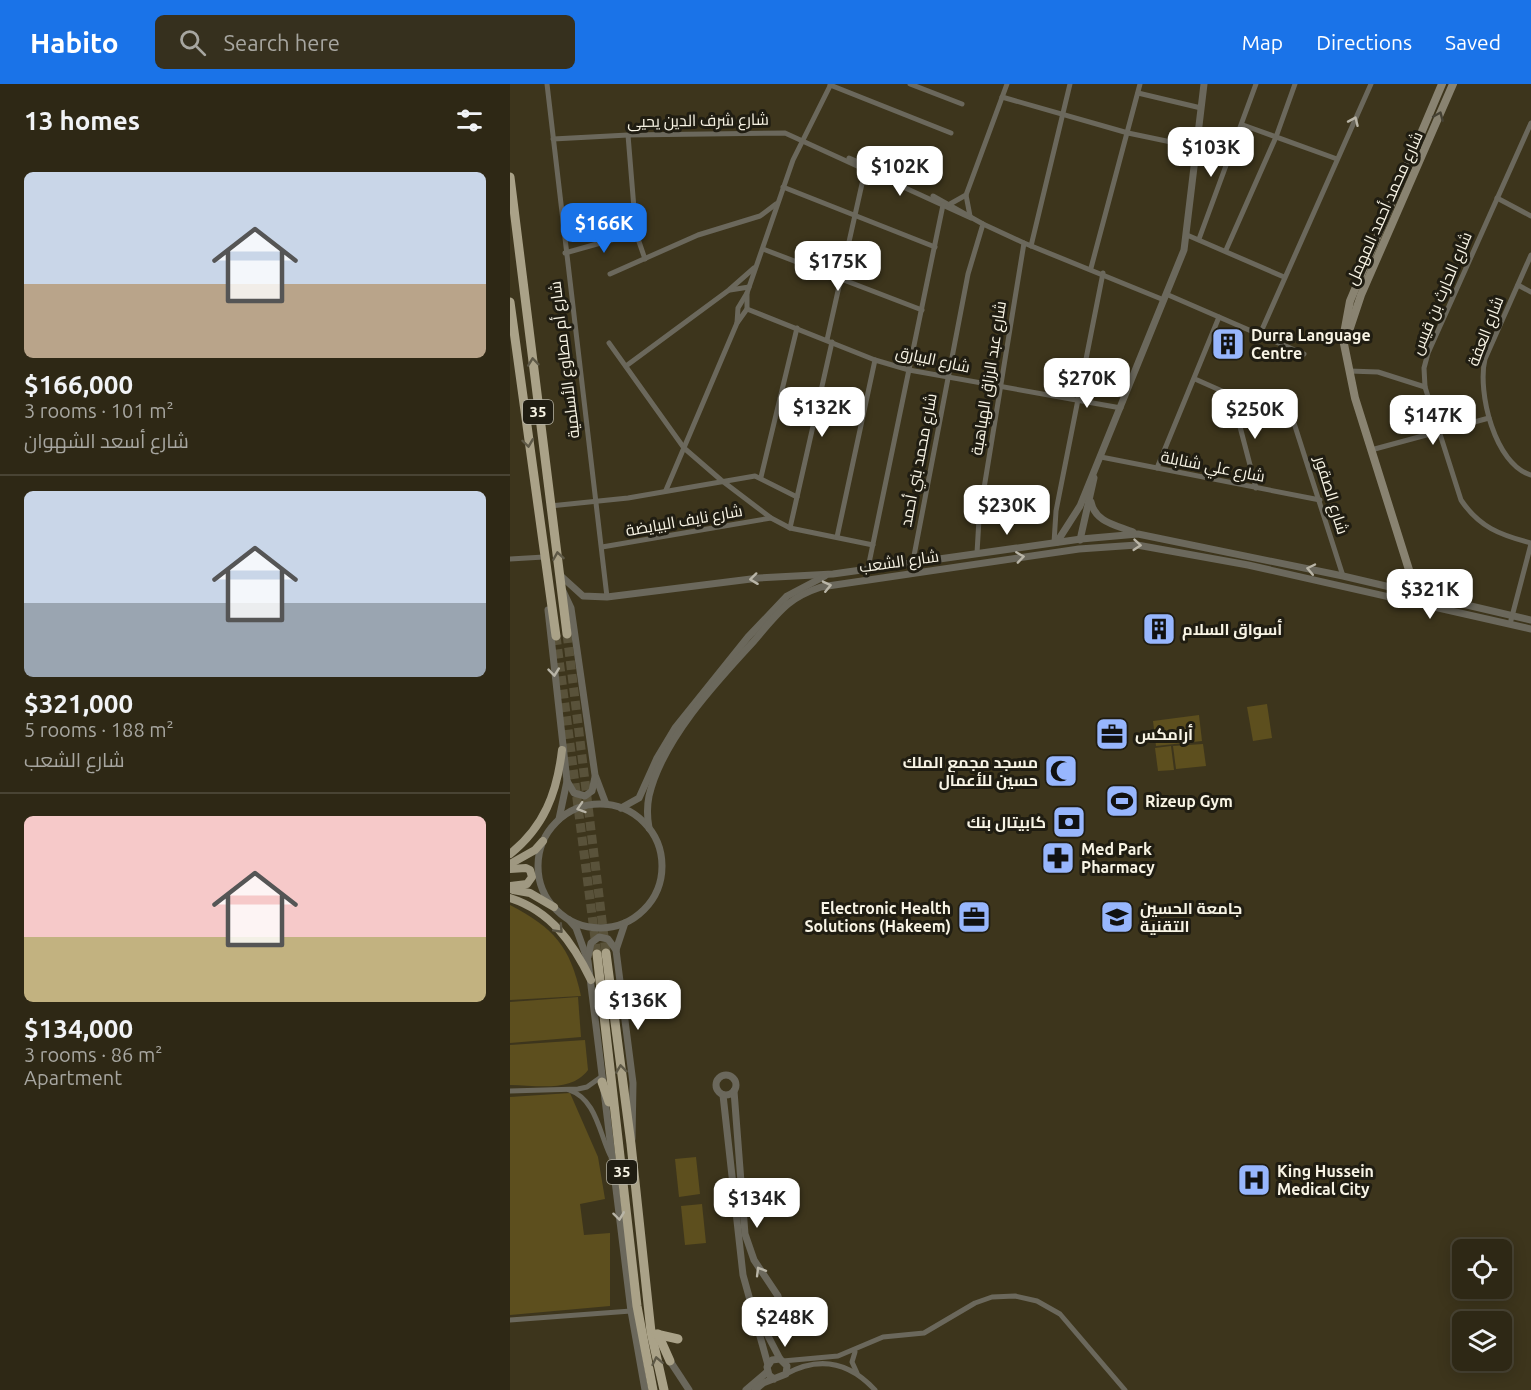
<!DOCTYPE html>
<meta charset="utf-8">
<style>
body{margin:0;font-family:Ubuntu,Cairo,sans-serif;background:#36301e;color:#f1f3f6;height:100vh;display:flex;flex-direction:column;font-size:22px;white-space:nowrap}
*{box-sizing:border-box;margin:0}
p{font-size:20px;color:#a7a6a0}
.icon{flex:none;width:33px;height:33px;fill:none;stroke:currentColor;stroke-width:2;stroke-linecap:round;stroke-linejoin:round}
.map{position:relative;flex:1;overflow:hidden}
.sheet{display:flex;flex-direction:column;background:#2e2815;width:510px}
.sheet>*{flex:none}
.fabs{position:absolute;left:942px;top:1155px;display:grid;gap:12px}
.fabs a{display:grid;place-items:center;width:60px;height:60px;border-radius:9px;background:#2e2815;box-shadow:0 3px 15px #0003,0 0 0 2px #494434;font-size:30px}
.price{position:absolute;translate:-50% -51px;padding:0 14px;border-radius:12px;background:#fff;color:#222;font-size:20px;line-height:39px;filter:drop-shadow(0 2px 3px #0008)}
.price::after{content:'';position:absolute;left:50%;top:36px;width:18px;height:14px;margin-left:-9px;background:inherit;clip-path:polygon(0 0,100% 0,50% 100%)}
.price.active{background:#1a73e8;color:#fff}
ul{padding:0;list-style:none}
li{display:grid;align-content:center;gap:12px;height:318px;padding:0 24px}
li+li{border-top:2px solid #494434}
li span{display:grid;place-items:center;height:186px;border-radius:9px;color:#555}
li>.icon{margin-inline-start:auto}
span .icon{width:108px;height:108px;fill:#fffc;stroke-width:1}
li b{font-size:26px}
h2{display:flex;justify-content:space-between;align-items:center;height:72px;padding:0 24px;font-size:26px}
header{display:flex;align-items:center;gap:36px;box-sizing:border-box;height:84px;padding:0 30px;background:#1a73e8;color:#fff}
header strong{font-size:28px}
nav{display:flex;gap:33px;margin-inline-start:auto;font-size:21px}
.search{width:420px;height:54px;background:#36301e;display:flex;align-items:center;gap:15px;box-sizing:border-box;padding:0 21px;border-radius:9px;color:#a7a6a0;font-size:22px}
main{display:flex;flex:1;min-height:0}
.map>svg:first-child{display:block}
.green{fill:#5d4f1e}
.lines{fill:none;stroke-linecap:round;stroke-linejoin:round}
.trunk-tunnel{stroke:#59523a;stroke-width:9;stroke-dasharray:9 4.5;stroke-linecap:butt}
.minor{stroke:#6b685c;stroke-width:5}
.tertiary{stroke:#6b685c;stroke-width:7}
.secondary{stroke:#898371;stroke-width:8}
.primary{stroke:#9f9881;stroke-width:8}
.trunk{stroke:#aaa288;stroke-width:9}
.oneway{stroke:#454133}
.oneway2{stroke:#b9b5a7}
.oneway3{stroke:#5e5947}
.oneway4{stroke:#595444}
.labels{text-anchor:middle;stroke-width:6;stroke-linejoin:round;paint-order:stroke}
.shield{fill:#201d12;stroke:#b7b4a6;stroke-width:1.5}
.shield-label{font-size:15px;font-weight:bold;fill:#f8f4e5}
.street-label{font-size:16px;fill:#f8f4e5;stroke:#201d12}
.poi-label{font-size:16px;font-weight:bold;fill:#f8f4e5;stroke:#201d12;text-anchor:start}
</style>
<header>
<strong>Habito</strong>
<div class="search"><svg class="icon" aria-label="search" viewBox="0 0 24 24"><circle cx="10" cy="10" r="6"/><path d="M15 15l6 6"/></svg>Search here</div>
<nav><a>Map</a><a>Directions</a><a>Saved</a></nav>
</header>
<main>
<section class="sheet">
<h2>13 homes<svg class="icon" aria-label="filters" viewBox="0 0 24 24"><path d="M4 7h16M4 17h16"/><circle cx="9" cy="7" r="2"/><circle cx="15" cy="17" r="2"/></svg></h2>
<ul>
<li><span style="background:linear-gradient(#c9d6e8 60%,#b9a48a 0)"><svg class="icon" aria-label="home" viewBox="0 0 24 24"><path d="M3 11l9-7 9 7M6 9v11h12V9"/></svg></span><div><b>$166,000</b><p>3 rooms · 101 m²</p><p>شارع أسعد الشهوان</p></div></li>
<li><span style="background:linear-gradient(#c9d6e8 60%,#9aa5b1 0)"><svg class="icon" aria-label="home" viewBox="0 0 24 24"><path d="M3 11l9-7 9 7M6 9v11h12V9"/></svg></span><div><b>$321,000</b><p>5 rooms · 188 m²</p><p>شارع الشعب</p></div></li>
<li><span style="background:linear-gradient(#f6c9c9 65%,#c2b280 0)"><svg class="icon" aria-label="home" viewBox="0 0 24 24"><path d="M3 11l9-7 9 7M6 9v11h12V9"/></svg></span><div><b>$134,000</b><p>3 rooms · 86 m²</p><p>Apartment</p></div></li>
</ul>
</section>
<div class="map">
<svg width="1021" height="1306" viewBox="0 0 1021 1306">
<rect width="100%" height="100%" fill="#3d351c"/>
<g class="green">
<path d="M757,620L762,654L743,657L737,623Z"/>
<path d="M689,631L692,657L646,662L643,637Z"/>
<path d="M693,660L696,682L666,685L663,662Z"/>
<path d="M661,662L664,686L648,687L645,664Z"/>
<path d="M0,821C44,844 60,862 71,912L0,916Z"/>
<path d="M68,913L71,953L0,959V918Z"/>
<path d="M75,956L78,986C61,1009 26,1001 0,1001V961Z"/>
<path d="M60,1009L88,1073L95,1115L70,1120L74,1151L100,1149V1222L0,1231V1013Z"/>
<path d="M186,1073L190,1110L169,1113L165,1075Z"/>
<path d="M192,1120L196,1159L175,1161L171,1122Z"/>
</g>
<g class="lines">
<g class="trunk-tunnel">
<path d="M57,550L96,869"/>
<path d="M46,552L87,870"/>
</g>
<g class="minor">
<path d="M37,0L97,513"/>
<path d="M400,0L452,20"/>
<path d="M320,1L441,49"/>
<path d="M628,9L691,24"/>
<path d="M492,13L618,49L685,63"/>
<path d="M1021,39L918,269L914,284L915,303L951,416C969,443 990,451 1021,459"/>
<path d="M733,41L827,75"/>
<path d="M118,51L126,149L135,175"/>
<path d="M43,55L118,51L275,49L461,134"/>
<path d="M339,74L391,96"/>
<path d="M273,103L425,163"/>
<path d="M423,112L473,140L514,159L654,216"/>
<path d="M987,114L1021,132"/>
<path d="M440,120L456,111"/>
<path d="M460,132L456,111L497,0"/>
<path d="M677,151L774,193"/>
<path d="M689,155L746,0"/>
<path d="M521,162L560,0"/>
<path d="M253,165L412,226"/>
<path d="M716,166L766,53L785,0"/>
<path d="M55,169L126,149"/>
<path d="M1021,171L975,275C967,308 985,381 1021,391"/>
<path d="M581,184L630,0"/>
<path d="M100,190L188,151L250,132L266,120"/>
<path d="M1008,201L1021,208"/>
<path d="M220,206L239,203"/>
<path d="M656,210L794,270"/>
<path d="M237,225L365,276L399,286L611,324"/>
<path d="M227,239L228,224L237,209L283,76L321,0"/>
<path d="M750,250L861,0"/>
<path d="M317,256L356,82"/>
<path d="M99,259L174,364L211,396L261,434L280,444L363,461"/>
<path d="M116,282L219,206L244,184"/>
<path d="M839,287L868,288L915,303"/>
<path d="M685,295L784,339L833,492"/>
<path d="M722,312L746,404"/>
<path d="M861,366L979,334"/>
<path d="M591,373L810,416"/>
<path d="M647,384L709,233"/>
<path d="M251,393L287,244"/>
<path d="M156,406L227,239L237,225V209"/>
<path d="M40,422L118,414L245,392L287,413"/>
<path d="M280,444L322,258"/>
<path d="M327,453L365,276"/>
<path d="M544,459L546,427L593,189"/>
<path d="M92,463L261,434"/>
<path d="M467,469L469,435L514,159"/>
<path d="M0,475L34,473"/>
<path d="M403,477L458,190L473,140"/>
<path d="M358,484L433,121"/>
<path d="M1000,540L1021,460"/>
<path d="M59,1006C86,1015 89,1048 100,1071"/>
<path d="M0,1007L68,1005L77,1003L91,993"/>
<path d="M0,1236L121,1227"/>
<path d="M345,1268L342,1278L347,1289"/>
<path d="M273,1277L328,1272L373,1253L414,1249L465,1219L482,1213L505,1212L527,1217L550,1230L615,1306"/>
<path d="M276,1290C309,1272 339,1278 365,1306"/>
</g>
<g class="tertiary">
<path d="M581,418C585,438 606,441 623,448"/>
<path d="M570,456L584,394"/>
<path d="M547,458L570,422L674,166L694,0"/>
<path d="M51,492L73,512L97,513L249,494L323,490L571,455L628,450L833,492L1021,536"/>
<path d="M53,507L61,524L85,691L96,720"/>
<path d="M38,526L57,697L49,735"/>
<path d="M57,697L64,709L75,712L82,707L85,693"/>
<circle cx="90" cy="782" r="62"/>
<path d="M111,724L129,714L147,674L165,644L238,553L277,512L315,492"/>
<path d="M139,744C137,733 137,722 139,712C152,656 206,598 244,557C255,544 266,530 278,520C288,512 299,507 311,503L569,465L627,461L738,481L1021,545"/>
<path d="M59,836L66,844L78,877L121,1227L135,1306"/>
<path d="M115,839L106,866L123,999L122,1055"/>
<path d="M78,873L81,859L89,853L98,855L106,866"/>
<circle cx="216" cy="1001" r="10"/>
<path d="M224,1007L235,1150L244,1176L268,1212L270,1220L257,1250L270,1275"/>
<path d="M213,1011L233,1191L258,1281"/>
<path d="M244,1230L266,1234"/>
<path d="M160,1277L179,1306"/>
<path d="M236,1306L257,1288"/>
<path d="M245,1306L253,1299L276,1290L277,1282L270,1275L262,1276L257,1283L259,1291L264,1295"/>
</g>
<g class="secondary">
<path d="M838,250L851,211L943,0"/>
<path d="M896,518L900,489L845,314L833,255L840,217L932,0"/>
</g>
<g class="primary">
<path d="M0,770C34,743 47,709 52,666"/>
<path d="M0,780L25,766L33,757"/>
<path d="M0,785L16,784L20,786L22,793L17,800L0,802"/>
<path d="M3,806L20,809L44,823"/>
<path d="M0,814C41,827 63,859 81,896"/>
</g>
<g class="trunk">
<path d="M0,93L57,550"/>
<path d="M0,218L46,552"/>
<path d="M96,869L121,1060L141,1248L154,1306"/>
<path d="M87,870L127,1222L143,1306"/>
<path d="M92,998L99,1018"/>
<path d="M146,1250L168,1255"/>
<path d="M148,1250L160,1277"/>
</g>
</g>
<defs><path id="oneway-chevron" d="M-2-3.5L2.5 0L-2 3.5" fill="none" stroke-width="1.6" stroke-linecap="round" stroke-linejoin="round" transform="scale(1.5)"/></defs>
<use class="oneway" href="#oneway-chevron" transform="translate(929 32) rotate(-67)"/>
<g class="oneway2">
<use href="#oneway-chevron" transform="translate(844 37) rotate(-66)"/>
<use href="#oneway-chevron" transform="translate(627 461) rotate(5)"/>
<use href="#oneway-chevron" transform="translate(510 473) rotate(-8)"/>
<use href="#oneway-chevron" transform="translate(801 485) rotate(-168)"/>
<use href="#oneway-chevron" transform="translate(244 495) rotate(173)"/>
<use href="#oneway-chevron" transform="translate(317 502) rotate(-13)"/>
<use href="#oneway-chevron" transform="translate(44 588) rotate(84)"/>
<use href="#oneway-chevron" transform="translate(71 724) rotate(162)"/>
<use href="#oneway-chevron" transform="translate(109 1132) rotate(83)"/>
<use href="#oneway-chevron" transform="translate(250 1187) rotate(-121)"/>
</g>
<g class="oneway3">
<use href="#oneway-chevron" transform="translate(23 278) rotate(-96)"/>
<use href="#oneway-chevron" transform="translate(18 359) rotate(82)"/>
<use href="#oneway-chevron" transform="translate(48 472) rotate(-99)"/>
<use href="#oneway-chevron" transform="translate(111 985) rotate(-97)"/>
<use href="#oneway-chevron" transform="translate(147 1277) rotate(-102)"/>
</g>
<use class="oneway4" href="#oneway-chevron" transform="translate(49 845) rotate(47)"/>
<defs>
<g id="building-square" transform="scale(1.725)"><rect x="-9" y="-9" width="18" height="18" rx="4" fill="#97b6fd" stroke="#201d12"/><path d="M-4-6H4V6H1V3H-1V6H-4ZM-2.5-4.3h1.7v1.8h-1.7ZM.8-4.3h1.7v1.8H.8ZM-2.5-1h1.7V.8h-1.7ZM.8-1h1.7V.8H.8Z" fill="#111"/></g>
<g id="office-square" transform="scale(1.725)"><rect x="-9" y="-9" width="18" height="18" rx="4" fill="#97b6fd" stroke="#201d12"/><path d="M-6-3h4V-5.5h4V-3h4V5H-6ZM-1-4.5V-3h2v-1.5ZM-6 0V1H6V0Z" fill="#111"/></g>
<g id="mosque-square" transform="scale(1.725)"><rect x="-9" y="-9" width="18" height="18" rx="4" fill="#97b6fd" stroke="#201d12"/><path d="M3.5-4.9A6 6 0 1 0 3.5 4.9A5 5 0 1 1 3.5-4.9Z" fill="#111"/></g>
<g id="stadium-square" transform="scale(1.725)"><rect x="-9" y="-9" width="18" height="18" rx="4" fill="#97b6fd" stroke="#201d12"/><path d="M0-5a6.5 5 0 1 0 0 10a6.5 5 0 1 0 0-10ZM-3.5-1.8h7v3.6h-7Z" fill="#111"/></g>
<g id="bank-square" transform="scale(1.725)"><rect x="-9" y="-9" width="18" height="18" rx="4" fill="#97b6fd" stroke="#201d12"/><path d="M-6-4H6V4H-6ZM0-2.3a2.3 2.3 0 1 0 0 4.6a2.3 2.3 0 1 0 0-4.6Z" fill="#111"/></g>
<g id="pharmacy-square" transform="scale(1.725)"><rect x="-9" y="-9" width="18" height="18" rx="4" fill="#97b6fd" stroke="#201d12"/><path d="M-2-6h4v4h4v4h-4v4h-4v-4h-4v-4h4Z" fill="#111"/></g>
<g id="university-square" transform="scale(1.725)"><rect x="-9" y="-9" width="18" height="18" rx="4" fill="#97b6fd" stroke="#201d12"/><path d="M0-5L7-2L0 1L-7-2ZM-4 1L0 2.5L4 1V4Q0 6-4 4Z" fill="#111"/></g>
<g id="hospital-square" transform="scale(1.725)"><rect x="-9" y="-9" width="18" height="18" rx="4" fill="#97b6fd" stroke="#201d12"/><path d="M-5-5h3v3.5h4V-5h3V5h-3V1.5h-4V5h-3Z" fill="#111"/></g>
</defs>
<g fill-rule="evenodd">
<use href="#building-square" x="718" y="260"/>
<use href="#building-square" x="649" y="545"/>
<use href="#office-square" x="602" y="650"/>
<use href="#mosque-square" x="551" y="687"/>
<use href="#stadium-square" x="612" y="717"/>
<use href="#bank-square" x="559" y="738"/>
<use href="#pharmacy-square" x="548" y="774"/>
<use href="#office-square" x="464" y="833"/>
<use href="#university-square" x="607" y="833"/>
<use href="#hospital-square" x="744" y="1096"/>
</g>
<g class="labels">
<g class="shield">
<rect x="13" y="316" width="30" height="24" rx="4.5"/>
<rect x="97" y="1076" width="30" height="24" rx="4.5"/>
</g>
<g class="shield-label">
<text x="28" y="333">35</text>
<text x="112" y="1093">35</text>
</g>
<g class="street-label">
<text transform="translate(188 36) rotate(-1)" y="6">شارع شرف الدين يحيى</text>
<text transform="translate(874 124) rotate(-66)" y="6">شارع محمد أحمد المهمل</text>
<text transform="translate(931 209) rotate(-67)" y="6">شارع الحارث بن قيس</text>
<text transform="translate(975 247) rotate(-69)" y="6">شارع العفة</text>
<text transform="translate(423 275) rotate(12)" y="6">شارع البيارق</text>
<text transform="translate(54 276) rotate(-97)" y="6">شارع أم مطاوع الأسلمية</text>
<text transform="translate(478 294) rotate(-81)" y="6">شارع عبد الرزاق الهباهبة</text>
<text transform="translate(408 376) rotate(-79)" y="6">شارع محمد بني أحمد</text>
<text transform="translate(703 382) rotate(11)" y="6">شارع علي شنابلة</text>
<text transform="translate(822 411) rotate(73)" y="6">شارع الصقور</text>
<text transform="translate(174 436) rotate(-10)" y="6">شارع نايف البيايضة</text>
<text transform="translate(389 477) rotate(-8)" y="6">شارع الشعب</text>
</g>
<g class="poi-label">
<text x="741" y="257">Durra Language<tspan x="741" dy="18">Centre</tspan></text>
<text x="672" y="551">أسواق السلام</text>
<text x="625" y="656">أرامكس</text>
<text x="528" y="684" text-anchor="end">مسجد مجمع الملك<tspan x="528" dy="18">حسين للأعمال</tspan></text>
<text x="635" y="723">Rizeup Gym</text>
<text x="536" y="744" text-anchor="end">كابيتال بنك</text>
<text x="571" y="771">Med Park<tspan x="571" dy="18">Pharmacy</tspan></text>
<text x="441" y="830" text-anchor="end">Electronic Health<tspan x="441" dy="18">Solutions (Hakeem)</tspan></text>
<text x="630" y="830">جامعة الحسين<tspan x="630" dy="18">التقنية</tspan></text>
<text x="767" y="1093">King Hussein<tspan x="767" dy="18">Medical City</tspan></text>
</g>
</g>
</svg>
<div class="fabs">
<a><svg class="icon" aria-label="locate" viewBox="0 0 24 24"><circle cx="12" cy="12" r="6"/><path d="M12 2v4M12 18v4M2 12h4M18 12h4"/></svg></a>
<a><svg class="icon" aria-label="layers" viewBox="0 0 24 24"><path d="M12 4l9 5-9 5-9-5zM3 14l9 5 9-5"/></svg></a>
</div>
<b class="price" style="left:701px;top:94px">$103K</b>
<b class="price" style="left:390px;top:113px">$102K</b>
<b class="price active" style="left:94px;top:170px">$166K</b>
<b class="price" style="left:328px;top:208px">$175K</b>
<b class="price" style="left:577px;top:325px">$270K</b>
<b class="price" style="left:312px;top:354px">$132K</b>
<b class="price" style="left:745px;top:356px">$250K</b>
<b class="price" style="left:923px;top:362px">$147K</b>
<b class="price" style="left:497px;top:452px">$230K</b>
<b class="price" style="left:920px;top:536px">$321K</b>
<b class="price" style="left:128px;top:947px">$136K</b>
<b class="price" style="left:247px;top:1145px">$134K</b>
<b class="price" style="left:275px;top:1264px">$248K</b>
</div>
</main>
